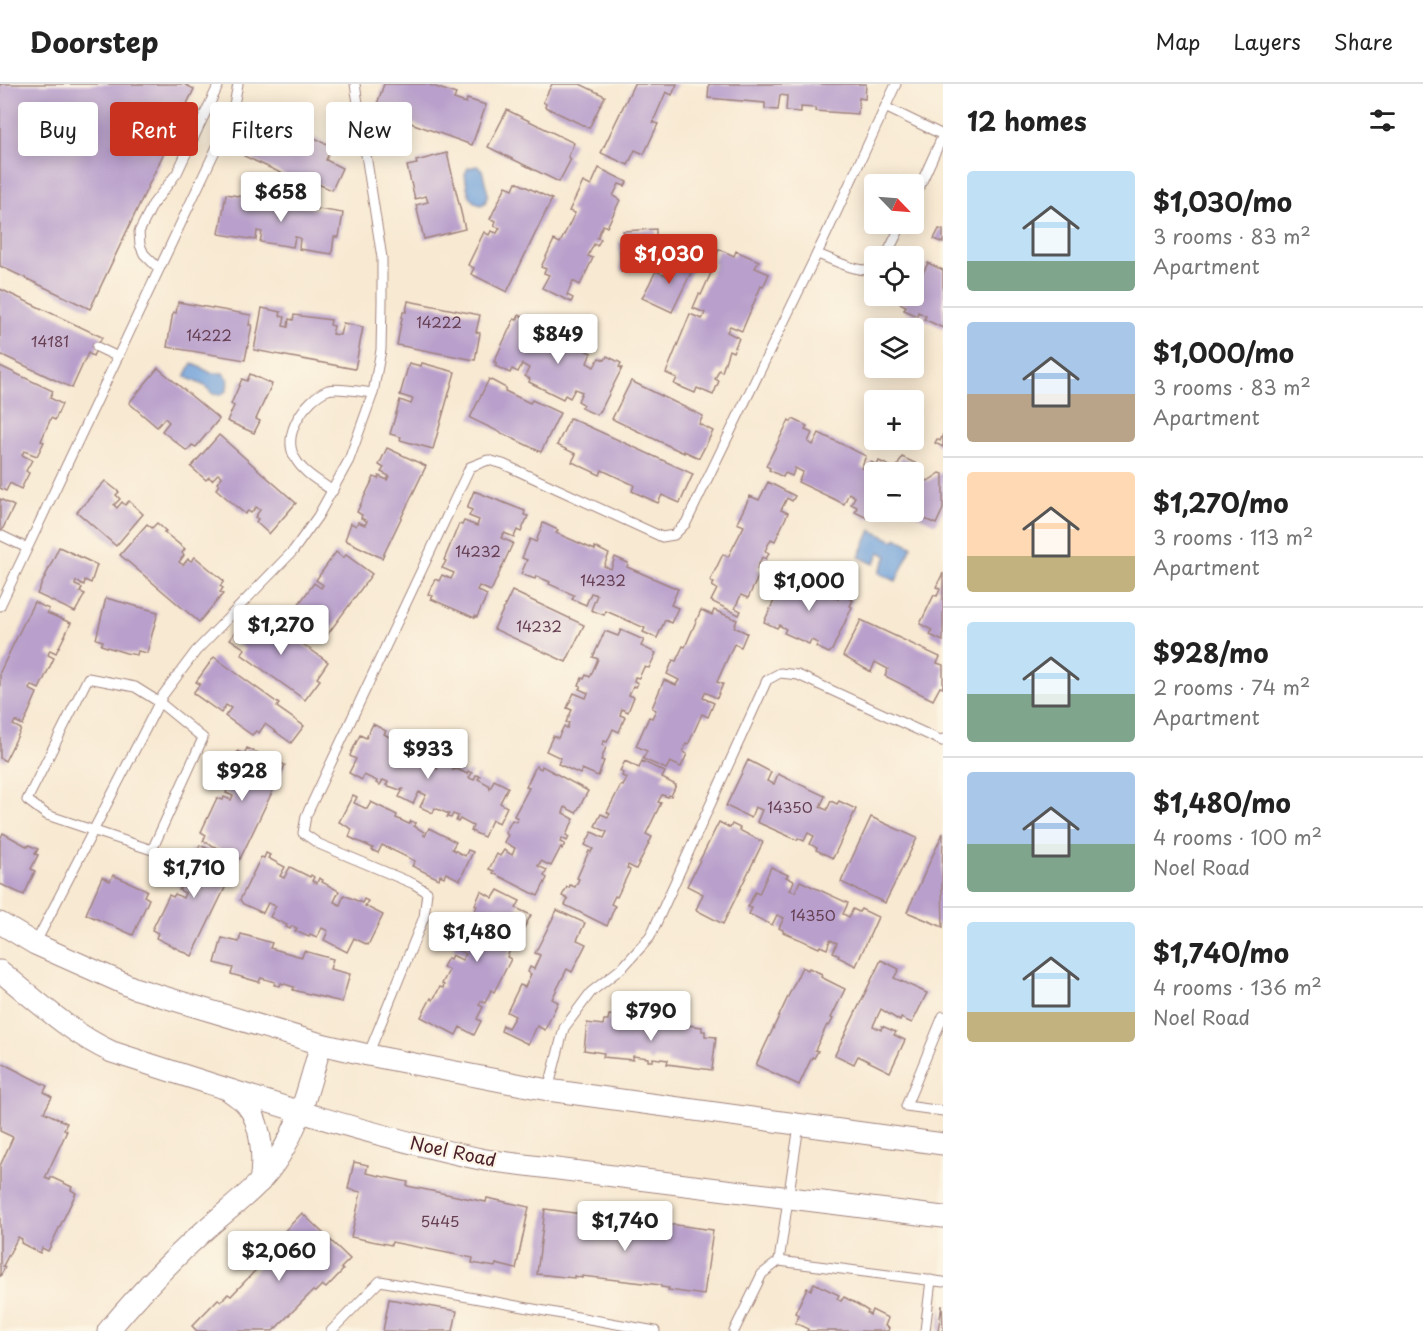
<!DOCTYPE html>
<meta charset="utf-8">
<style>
body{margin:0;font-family:"Playpen Sans",sans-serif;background:#f2f2f2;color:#222;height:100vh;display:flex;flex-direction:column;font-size:22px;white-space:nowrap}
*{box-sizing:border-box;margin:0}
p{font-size:20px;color:#767676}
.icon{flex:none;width:33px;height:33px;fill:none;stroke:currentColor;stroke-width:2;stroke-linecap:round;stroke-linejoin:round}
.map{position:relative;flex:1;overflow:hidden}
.details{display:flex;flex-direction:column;background:#fff;width:480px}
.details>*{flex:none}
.hud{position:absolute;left:18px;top:18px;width:570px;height:54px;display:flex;gap:12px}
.needle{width:39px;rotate:115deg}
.buttons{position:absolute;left:864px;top:90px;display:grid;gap:12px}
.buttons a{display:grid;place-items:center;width:60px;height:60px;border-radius:6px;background:#fff;box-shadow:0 3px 15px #0003;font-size:30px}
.price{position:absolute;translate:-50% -51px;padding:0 14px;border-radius:6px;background:#fff;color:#222;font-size:20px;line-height:39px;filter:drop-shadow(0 2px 3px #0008)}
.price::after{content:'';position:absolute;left:50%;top:36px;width:18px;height:14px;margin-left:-9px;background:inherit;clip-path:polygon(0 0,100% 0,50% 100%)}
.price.current{background:#c8321e;color:#fff}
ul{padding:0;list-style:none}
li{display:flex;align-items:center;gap:18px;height:150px;padding:0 24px}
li+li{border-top:2px solid #e0e0e0}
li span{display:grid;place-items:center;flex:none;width:168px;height:120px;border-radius:6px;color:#555}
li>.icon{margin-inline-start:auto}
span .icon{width:72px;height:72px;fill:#fffc;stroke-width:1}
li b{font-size:26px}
h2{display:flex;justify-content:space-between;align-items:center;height:72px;padding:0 24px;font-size:26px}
.tag{padding:0 21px;border-radius:6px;background:#fff;box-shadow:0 3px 15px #0003;font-size:21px;line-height:54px}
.tag.current{background:#c8321e;color:#fff}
header{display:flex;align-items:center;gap:36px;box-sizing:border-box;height:84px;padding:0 30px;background:#fff;border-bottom:2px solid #e0e0e0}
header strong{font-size:28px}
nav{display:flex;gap:33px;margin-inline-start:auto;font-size:21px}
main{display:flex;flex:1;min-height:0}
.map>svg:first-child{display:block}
.water{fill:#6fa1da;stroke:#5c6082;stroke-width:1.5}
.building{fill:#b9a0cc}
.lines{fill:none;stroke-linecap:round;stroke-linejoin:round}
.service-casing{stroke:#a1847e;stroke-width:11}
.tertiary-casing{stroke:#a1847e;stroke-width:23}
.service{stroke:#fff;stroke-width:9}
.tertiary{stroke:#fff;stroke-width:21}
.labels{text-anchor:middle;stroke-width:4.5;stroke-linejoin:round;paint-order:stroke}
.number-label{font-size:15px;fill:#663f53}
.street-label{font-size:18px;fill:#4a1f2b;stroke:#fcf5e5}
</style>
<header>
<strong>Doorstep</strong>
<nav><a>Map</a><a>Layers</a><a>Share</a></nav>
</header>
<main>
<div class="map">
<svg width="943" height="1247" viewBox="0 0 943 1247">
<rect width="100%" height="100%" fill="#fcf5e5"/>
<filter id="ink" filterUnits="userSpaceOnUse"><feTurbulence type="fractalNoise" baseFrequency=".0167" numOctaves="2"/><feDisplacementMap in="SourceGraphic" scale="12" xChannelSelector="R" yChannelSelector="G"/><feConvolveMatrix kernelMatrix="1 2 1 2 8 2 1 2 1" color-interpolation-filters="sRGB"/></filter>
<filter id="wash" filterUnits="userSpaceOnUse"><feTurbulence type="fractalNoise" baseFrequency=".008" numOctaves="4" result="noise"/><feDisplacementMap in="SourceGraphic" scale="24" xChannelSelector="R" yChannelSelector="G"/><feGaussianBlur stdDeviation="1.35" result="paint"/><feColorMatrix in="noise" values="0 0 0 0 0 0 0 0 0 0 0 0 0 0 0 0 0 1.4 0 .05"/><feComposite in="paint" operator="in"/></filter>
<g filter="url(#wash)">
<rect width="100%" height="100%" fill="#f8e9d2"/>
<g class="water">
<path d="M477,82L482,86L488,110L485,119L481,121C467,118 467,102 465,90L468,84Z"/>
<path d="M192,279L211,289H223L228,295L227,306L221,311L213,310L205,302L185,293Z"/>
<path d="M871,446L894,457L896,454L912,462L896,497L879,489L887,472L880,468L874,480L859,473Z"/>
</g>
<g id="blocks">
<g class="building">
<path d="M0,0H184L194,5L90,225L0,182Z"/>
<path d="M384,0H427L456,10L454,15L466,19L467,15L486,21L472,61L375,26Z"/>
<path d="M552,0H580L605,12L589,44L545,23L546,20L543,18Z"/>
<path d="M634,0H677L672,11L666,8L653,38L658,40L644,70L635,66L628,81L601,69Z"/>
<path d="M709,0H866L865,15L859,14L858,30L815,27L816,24L801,23V28L786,27L787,12L780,11L778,26L765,25V19L708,14Z"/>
<path d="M507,26L574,59L568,73L571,75L559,98L488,63Z"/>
<path d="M267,32L275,36L274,38L288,45L289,42L332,62L326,76L342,84L332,106L318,100L316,105L244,72L259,40L262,41Z"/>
<path d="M447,69L465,145L424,155L416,121L428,118L426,112L415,115L407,82L417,80L416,77Z"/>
<path d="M599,84L627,98L625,102L619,100L613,112L620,116L607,143L603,141L597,154L601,155L597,162L594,160L588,172L593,174L580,201L573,197L567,211L573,214L571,218L542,204L549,191L544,189L546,185L541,183L554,156L560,159L575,129L569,127L583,98L591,102Z"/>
<path d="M516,98L552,115L507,208L471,190L474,184L468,181L484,148L489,151L491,147L497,149L500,144L494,142L496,137L490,135L506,102L513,105Z"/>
<path d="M226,110L343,129L339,153H334L332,170L299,165L300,154L295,153L293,163L260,158L262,148L257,147L256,156L219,150Z"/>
<path d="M656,145V156L663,155L666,184L621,187L619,158H624L623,147Z"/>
<path d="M939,145L943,146V159L934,155Z"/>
<path d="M719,165L734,172L736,167L759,177L755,184L769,190L763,203L761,202L742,247L730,242L727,248L739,254L733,268L729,266L722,288L719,286L715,295L719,297L713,311L697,304L695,309L674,300L677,294L666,289L690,230L702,235L705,229L693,224L699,210L701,211L715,180L713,179Z"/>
<path d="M682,171L696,178L672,228L642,214L656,187L669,193Z"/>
<path d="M928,179L943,186V244L924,235L926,232L918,228L917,232L904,226L906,222L889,214V212H914V191L920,195Z"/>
<path d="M0,205L102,253L93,272L88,269L72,304L0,270Z"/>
<path d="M408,217L480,231L476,248L480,249L475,276L397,261L403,228H406Z"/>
<path d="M178,218L251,231L249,241H252L245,276L167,263L173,228L176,229Z"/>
<path d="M262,224L281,228L280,232L285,233L283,242L288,243L289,235L293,236L294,231L331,236L330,241L334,242L332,250L340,251L343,239L363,243L355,285L254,266Z"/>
<path d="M519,231L534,238L532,242L538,245L534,253L540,256L545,247L552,250L553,247L586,263L585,266L591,269L587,279L594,283L599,274L605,276L607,272L621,279L619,283L622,284L600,328L599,327L597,331L581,324L583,320L578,317L582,308L575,305L570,314L565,311L563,315L529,298L530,295L525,292L529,284L522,280L518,288L512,285L510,289L495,282L497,279L494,278L514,235L517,236Z"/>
<path d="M409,279L421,282L422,279L455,288L433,365L400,356L401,353L390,350L400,316L411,320L413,315L400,311Z"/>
<path d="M0,282L53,307L50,314L62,320L55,336L51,334L41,357L44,358L37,372L24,367L22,371L32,376L26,387L29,389L21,405L10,399L6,407L0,404Z"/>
<path d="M158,284L219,335L196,363L192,361L187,367L162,347L169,338L165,334L157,343L129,319Z"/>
<path d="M250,290L272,300L256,335L260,337L254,349L227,337L234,322L231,320L242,295L247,297Z"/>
<path d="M489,295L506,304L505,307L530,319L532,316L560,329L541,368L470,334Z"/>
<path d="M631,297L703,332L699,340L713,347L699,374L684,367V369L612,335Z"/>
<path d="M570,334L693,390L680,419L662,411L658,419L632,407L634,401L602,386L600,391L572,378L576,370L557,361Z"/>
<path d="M793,335L807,342L805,346L812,349L808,358L813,361L819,349L866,372L861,384L867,386L871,378L877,381L879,377L896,385L902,373L917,380L913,388H874V428H877L874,434L870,432L869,435L855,428L857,423L851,420L855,413L849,409L844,420L798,398L803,388L795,384L792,392L785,389L783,393L769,386L770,384L766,382L789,336L791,338Z"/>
<path d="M943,350V363L935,359L937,355L940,357Z"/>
<path d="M219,351L296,419L269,450L256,438L258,435L255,433L260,426L256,423L251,429L248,427L245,430L216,405L219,401L217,399L222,393L218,390L212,396L209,393L206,396L191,383Z"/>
<path d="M387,364L426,382L382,474L345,456L351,439L356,442L358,438L365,441L367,437L361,434L362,431L357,428L374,393L378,395L379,392L387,396L389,392L381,388L384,384L379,381Z"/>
<path d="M940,389L943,390V425L936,440L909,428H914V390L928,397Z"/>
<path d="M105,397L119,408L116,411L120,415L114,421L117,424L122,418L125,421L129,417L143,430L116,462L77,428Z"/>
<path d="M768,398L795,412L792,417L787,414L781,426L788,429L775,457L771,455L765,467L769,469L766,475L762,473L757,485L761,487L748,514L741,511L735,524L741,527L739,531L711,517L717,505L712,502L714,499L710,497L723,470L728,473L744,442L737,439L750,412L759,416Z"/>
<path d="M474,407L525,427L524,431L528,432L521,448L517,446L514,453L504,449L501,454L513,459L491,507L479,502L477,506L487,511L477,533L475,532V534L431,515L433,512L428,510L435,495L439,497L442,491L451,495L454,489L442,484L446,477L444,476L459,440L462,441L464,437L477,442L479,436L469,432L472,426L467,424Z"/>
<path d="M0,415L14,422L0,450Z"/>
<path d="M157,439L166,447L164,448L185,465L182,469L184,471L179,478L183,481L188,475L191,477L195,473L224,497L220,502L223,504L220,508L223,510L199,538L120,471L147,440L152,444Z"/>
<path d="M543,439L558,446L556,449L595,466V463L609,470L604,482L611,485L615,473L628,479L627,483L678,505L671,521L678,524L671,539L665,536L657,554L643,548L645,544L606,527L604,531L591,526L597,511L591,509L586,521L572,515L574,511L549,500L550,498L536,492L535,495L521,490L527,476L522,474L530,455L536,458Z"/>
<path d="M59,463L97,481L91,499L85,496L84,501L76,497L75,501L82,504L80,508L85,510L75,528L37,510Z"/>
<path d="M336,468L343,474L346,471L372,490L325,554L293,528L314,499L321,504L323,501L316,496Z"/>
<path d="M789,485L801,491L798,497L806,501L808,496L834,508L832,512L838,515L841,510L853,516L850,522L852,523L832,566L829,569L816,563L818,559L811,556L809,560L784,549L786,545L779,541L777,544L764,538Z"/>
<path d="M943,489V557L930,551L932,546L920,540L934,511L937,512L940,505L936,503Z"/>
<path d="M512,507L584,541L566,578L494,545Z"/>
<path d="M106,514L158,528L147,569L138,567L137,571L126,569L101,561L103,557L96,555Z"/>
<path d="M34,518L49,525L47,529L71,539L56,569L50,566L48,571L54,574L39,605L31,601L29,605L37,609L23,641L15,637L13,641L21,645L5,677L0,674V588Z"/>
<path d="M701,526L712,531L714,526L737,536L734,543L747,549L741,563L734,560L717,598L723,600L717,614L705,608L703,614L714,619L708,633L702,630L688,661L686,660L683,668L687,670L681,683L670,678L666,685L643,675L647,667L636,662L649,633L652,634L656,626L652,624L664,596L676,601L679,596L667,590L673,576L676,577L683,562L685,563Z"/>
<path d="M266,534L328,578L317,594L320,596L305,616L241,570L245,565L230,555L244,536L258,546Z"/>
<path d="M861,536L940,573L937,579L943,581V604L940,603L933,616L885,592L888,585L875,578L871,588L843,572Z"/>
<path d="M621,546L644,556L641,562L656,569L649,584L644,583L639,594L635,593L634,597L638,599L636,603L633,602L629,611L634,613L628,628L622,625L620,631L625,633L619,648L613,645L607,658L604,657L602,661L606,663L601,676L604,677L598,692L582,685L580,690L558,680L561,674L546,667L553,652L558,654L564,642L567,644L569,639L566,638L572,626L567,624L574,609L586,614L588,609L579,605L581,602L579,601L582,594L584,595L586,591L590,593L598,575L593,573L605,547L618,552Z"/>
<path d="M214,573L279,620L277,623L304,642L291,659L265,640L259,649L256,647L252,651L225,632L231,624L226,621L221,629L193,609L200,600L196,598Z"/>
<path d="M373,640L386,647L384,650L396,657L398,653L402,655L399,661L403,663L407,658L410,659L409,662L419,667L420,671L424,663L437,670L431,682L437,685L444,672L457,679L453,686L457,685L467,690L468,687L472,689L469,694L474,696L476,691L480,692L478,695L489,701L490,705L494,696L508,703L500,719L507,723L499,739L492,736L484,753L471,747L473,742L460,735L458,738L456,737L458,732L453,730L451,734L447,733L449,730L435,724L433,729L420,723L426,711L419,708L413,720L399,713L403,705L400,706L386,701L388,698L383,696L380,701L376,699L377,697L364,691L362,696L349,689L356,675L350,672L351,669L360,651L366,654Z"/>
<path d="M247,664L285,681L240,775L203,757L206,751L201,748L217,714L223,716L224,713L231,716L233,712L226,709L228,704L223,702L238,667L244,670Z"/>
<path d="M748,676L771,688L767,697L774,700L778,690L825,712L820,723L827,726L831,717L837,720L839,717L856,725L833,774L816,766L817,764L810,760L814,752L808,749L804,757L798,754L797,756L757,738L762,726L755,723L751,734L726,722Z"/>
<path d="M625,677L639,684L642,677L665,688L662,694L676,701L671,712L669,711L668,713L662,711L658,718L661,719L646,750L652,753L636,785L628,781L627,784L630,786L617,813L615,812L611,820L615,822L607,842L565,821L568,815L562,812L567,803L569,804L570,801L575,803L579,795L577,794L589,767L591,768L593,765L585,761L592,748L604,754L607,748L595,742L601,730L608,733L610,730L607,728L621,701L623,702L627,694L622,692L623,689L620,687Z"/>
<path d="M536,682L541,685L542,682L588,707L576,729L565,723L563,729L574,735L566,751L569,753L567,757L562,754L560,758L565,760L562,765L561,763L551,782L541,777L538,782L547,786L544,792L547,794L538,812L493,789L494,787L489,785L497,770L500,772L504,766L512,771L515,764L504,758L508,751L505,749L512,736L516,738L518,734L514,732L529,704L526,703Z"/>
<path d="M353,711L357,713L354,719L367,725L371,718L397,731L396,734L409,740L411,737L416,739L414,742L424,748L423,750L425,752L429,744L456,758L452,765L465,772L468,766L473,768L460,796L446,789L444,793L440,791L439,795L412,782L415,777L382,761L378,769L372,766L373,764L349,753L352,745L339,738Z"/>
<path d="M871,733L917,754L885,819L841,798Z"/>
<path d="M719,738L730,744L732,740L740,744L739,746L763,758L723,840L696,826L703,810L687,802Z"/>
<path d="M3,749L28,763L29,761L38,765L35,770L38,771L31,785L35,787L24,811L0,800V755Z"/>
<path d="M943,749L942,799L943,843L907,828Z"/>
<path d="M200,761L237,779L192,872L156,854L158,849L152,846L169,811L173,813L175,810L183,814L185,809L179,806L181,803L174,800L191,765L197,768Z"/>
<path d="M266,769L270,771L268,774L285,783L280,792L284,794L290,783L310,793L311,791L314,793L312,797L317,799L319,794L323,796L322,798L339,807L334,818L340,821L344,811L362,819L364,815L368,817L365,822L383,831L368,861L354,854L347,868L324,856L328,847L322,844L317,853L310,850L309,853L295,847L297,844L292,842L290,845L286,843L287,841L270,833L276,822L268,819L263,829L243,820L240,816L261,773L264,774Z"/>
<path d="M771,783L788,791L786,793L794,797L790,806L795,808L800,797L848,819L843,830L849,833L853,825L859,828L861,825L878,833L856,882L838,873L839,871L833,868L837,859L830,856L827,865L820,862L819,864L783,848V846L779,844L784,834L777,831L772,841L749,830L752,824L748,823L755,808L759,810Z"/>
<path d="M113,791L147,806L144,812L149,815L133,851L86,830L102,793L110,797Z"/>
<path d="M498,806L520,817L516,824L531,831L524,844L520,842L515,851L518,852L516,856L512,853L510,858L513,859L507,873L511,875L494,908L491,906L485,919L481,917L479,921L483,923L477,935L481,937L474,951L460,943L456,951L421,933L431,914L433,916L440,903L443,904L444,901L442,900L449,886L443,883L448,874L450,875L452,871L462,876L466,870L453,864L460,849L464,852L469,843L467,842L477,822L475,821L481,807L493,814Z"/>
<path d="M557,826L585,839L577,856L586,860L572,888L567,885L552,915L558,918L545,946L537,942L528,960L501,947L503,941L508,944L515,932L507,928L520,901L525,903L531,890L528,888L530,883L534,885L540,871L535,869Z"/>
<path d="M241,850L272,859L270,864L302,873L304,867L333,875L330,885L350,890L342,918L293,906L294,903L281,899L280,902L274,901L275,898L261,894L259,898L231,890L233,884L215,879L222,854L239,858Z"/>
<path d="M881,876L899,885L894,894L927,909L912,939L901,934L900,937L881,925L873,942L881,946L882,942L896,948L894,951L905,956L890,988L858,972L854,980L835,971Z"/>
<path d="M802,883L808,886L809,884L822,890L821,893L845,905L831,934L833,935L829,942L827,941L815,966L818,967L814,974L812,973L799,1001L756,981Z"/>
<path d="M609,931L638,934L637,941L672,945V939L702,943V947H705V952L716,953L712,986L667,980L668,976L653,974V977H648V974L633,972V976L603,973L604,969L584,966L587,939L603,941L604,936H608Z"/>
<path d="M0,978L47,1002L44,1008L52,1013L44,1028L67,1039L64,1045L67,1047L45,1094L50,1096L51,1093L72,1103L71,1106L76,1109L48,1167L42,1164L40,1169L21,1159L22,1155L18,1153L3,1182L5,1183L0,1193V1082L13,1053L0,1047Z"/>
<path d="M354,1078L368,1081L366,1089L408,1098L407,1102L486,1118L487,1114L529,1123L516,1185L496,1180L495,1183L472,1179L473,1174L392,1158L391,1161L351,1153L361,1108L348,1105Z"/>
<path d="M545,1125L589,1131L588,1135L668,1145V1141H676L713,1146L704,1211L668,1206L669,1204L661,1203V1201L582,1192V1194L574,1192V1194L537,1190Z"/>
<path d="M302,1129L350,1175L341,1184L343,1186L326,1204L322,1201L315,1208L313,1207L273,1247H197L192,1242L218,1215L221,1217L228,1210L231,1212L274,1167L272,1164L278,1158L276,1156Z"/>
<path d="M814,1199L839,1211L837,1215L841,1217L844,1213L857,1220L868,1227L867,1229L870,1231L872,1226L888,1234L885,1242L889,1244L888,1247H807L808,1245L795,1239L799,1231L795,1229L807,1204L811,1206Z"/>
<path d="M389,1215L457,1227L453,1247H383Z"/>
<path d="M942,1221L943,1247H938Z"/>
</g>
</g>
</g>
<g filter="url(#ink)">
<use href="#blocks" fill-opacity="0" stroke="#a1847e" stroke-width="1.5"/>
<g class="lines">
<g class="service-casing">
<g id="service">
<path d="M885,23L943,51"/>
<path d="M914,115L943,51"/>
<path d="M817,170C833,175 858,190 874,185"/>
<path d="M886,172L902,140"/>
<path d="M159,185L144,170L140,161L139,148L153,120L177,89L219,0"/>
<path d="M97,263L118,273"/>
<path d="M333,407C319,397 303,389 295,374C281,351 305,315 328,306C337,303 363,308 373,309"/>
<path d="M0,451L27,464"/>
<path d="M0,522L232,31L238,0"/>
<path d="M88,594L135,603L159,618L203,654L152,766L47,731L27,716Z"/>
<path d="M35,860L163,611L196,567L293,467L318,432L349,376L373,309L381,266L382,218V174L355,0"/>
<path d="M943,932L906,1022L943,1027"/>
<path d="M368,971L424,833L427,808L414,800L319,760L303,749L306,732L470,383L488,376L503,380L662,453L674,451L686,439L824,155L896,0"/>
<path d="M548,1006L564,944L591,908L623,883L650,853L767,596L780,589L798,591L942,657L943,655"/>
<path d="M779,1177L799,1041"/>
<path d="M331,1247L380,1197L655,1247"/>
<path d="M734,1247L762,1190L779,1177L943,1198"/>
<path d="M925,1247L931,1196"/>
</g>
</g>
<g class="tertiary-casing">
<g id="tertiary">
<path d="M0,839L35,860L134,904L321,960L368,971L548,1006L943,1060"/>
<path d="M0,887C37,917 69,948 112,968C236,1008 358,1049 485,1076L943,1133"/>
<path d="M231,1008C236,1012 242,1015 246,1020C262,1038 264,1076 260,1098"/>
<path d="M108,1247C138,1211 171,1176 206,1145C234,1120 260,1104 280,1071C301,1038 310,997 321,960"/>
</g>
</g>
<use href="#service" class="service"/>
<use href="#tertiary" class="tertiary"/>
</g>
</g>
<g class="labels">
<g class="number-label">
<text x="439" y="244">14222</text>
<text x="209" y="257">14222</text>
<text x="50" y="263">14181</text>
<text x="478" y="473">14232</text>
<text x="603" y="502">14232</text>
<text x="539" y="548">14232</text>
<text x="790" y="729">14350</text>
<text x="813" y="837">14350</text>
<text x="440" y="1143">5445</text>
</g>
<g class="street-label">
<text transform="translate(453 1068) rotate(12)" y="6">Noel Road</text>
</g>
</g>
</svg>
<div class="buttons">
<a><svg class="needle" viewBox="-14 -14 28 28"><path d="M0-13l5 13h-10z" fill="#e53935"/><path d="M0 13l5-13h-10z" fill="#767676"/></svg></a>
<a><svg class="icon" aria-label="locate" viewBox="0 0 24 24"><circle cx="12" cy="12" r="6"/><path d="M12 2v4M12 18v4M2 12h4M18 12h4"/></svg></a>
<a><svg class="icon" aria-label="layers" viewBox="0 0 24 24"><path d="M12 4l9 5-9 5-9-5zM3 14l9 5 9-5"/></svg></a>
<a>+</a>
<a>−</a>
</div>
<b class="price" style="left:281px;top:139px">$658</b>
<b class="price current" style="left:669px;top:201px">$1,030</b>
<b class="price" style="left:558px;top:281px">$849</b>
<b class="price" style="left:809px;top:528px">$1,000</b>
<b class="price" style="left:281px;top:572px">$1,270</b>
<b class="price" style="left:428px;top:696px">$933</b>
<b class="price" style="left:242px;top:718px">$928</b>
<b class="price" style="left:194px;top:815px">$1,710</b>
<b class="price" style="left:477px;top:879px">$1,480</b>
<b class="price" style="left:651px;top:958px">$790</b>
<b class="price" style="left:625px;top:1168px">$1,740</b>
<b class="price" style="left:279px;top:1198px">$2,060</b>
<div class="hud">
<a class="tag">Buy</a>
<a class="tag current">Rent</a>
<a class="tag">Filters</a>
<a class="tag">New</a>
</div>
</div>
<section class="details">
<h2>12 homes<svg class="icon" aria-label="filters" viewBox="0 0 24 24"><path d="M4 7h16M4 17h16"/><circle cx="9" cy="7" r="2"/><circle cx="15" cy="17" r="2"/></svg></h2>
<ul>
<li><span style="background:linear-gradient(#bfe0f5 75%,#7fa58c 0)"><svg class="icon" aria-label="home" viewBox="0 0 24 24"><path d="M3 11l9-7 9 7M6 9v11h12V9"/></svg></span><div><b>$1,030/mo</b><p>3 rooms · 83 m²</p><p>Apartment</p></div></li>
<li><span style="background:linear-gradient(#a9c7e8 60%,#b9a48a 0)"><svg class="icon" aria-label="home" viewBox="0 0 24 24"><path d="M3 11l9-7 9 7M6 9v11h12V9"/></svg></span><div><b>$1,000/mo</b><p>3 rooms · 83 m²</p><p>Apartment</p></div></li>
<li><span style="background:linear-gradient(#ffd9b3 70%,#c2b280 0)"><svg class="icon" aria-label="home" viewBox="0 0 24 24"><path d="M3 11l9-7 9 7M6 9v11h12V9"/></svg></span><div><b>$1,270/mo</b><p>3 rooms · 113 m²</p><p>Apartment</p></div></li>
<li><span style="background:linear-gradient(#bfe0f5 60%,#7fa58c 0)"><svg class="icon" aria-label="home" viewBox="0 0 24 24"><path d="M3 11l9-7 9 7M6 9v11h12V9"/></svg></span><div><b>$928/mo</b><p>2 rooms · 74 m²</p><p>Apartment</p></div></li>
<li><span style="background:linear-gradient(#a9c7e8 60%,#7fa58c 0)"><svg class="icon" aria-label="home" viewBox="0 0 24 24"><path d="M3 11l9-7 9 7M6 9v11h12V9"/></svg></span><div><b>$1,480/mo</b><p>4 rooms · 100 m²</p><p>Noel Road</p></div></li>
<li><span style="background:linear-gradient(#bfe0f5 75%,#c2b280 0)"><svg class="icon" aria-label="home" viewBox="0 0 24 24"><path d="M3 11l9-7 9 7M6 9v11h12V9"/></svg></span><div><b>$1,740/mo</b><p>4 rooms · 136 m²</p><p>Noel Road</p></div></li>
</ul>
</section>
</main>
